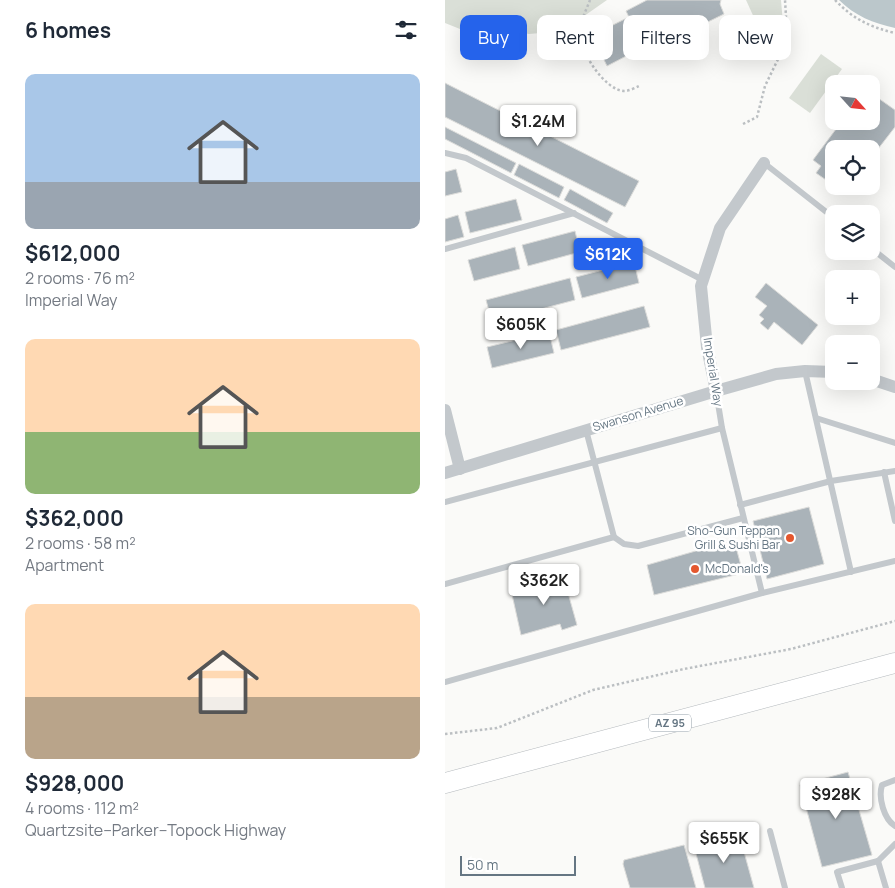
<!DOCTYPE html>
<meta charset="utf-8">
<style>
body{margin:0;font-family:Manrope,sans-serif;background:#f2f2f3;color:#1f2937;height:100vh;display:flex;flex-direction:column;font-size:19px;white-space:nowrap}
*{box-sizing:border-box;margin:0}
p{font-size:16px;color:#747a83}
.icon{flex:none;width:28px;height:28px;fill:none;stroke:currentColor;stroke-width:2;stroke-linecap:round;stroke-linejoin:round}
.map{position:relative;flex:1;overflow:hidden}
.details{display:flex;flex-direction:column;background:#fff;width:445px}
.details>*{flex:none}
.banner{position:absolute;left:15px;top:15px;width:360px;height:45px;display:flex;gap:10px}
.needle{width:32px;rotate:117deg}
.fabs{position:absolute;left:380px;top:75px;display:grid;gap:10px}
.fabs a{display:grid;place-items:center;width:55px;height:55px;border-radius:10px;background:#fff;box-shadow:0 5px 20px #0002;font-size:25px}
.scale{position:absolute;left:15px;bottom:12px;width:116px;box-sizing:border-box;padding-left:5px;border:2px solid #657683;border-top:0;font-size:14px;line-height:18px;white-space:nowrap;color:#657683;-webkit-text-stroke:4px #fff;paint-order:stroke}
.price{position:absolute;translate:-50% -42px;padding:0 11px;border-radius:5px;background:#fff;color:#222;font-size:16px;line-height:32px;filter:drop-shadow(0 1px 2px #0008)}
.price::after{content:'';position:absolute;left:50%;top:30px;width:15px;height:11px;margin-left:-8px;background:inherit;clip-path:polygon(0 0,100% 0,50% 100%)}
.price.current{background:#2563eb;color:#fff}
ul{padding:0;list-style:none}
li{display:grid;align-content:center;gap:10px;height:265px;padding:0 25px}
li span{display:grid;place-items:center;height:155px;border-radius:10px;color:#555}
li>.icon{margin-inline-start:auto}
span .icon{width:90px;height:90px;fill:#fffc;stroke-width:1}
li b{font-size:21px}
h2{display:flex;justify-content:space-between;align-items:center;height:60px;padding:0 25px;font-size:21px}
.tag{padding:0 18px;border-radius:10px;background:#fff;box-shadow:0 5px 20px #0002;font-size:18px;line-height:45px}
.tag.current{background:#2563eb;color:#fff}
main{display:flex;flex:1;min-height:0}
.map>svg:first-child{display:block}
.green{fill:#dadfd7}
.water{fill:#bbc7cb}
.building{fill:#aab3b9;stroke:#dcdcda}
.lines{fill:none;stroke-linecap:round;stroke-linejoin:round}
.trunk-casing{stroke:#b4b9bd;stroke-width:21}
.path{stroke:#bbbfc2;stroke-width:2.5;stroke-dasharray:2.5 2.5;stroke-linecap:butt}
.service{stroke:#c3c8cc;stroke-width:6}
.minor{stroke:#c3c8cc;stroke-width:12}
.trunk{stroke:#fff;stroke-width:20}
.poi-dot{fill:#e4572e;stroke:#fff;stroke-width:2}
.labels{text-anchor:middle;stroke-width:5;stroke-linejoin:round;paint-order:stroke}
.shield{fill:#fff;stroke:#939fa8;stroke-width:1}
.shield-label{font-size:11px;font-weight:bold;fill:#657683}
.street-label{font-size:12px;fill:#657683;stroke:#fff}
.poi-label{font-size:12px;fill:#657683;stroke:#fff;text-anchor:end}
</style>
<main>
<section class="details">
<h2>6 homes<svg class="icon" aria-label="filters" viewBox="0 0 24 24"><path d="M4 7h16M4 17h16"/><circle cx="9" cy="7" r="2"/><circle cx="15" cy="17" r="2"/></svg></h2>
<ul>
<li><span style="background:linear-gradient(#a9c7e8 70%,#9aa5b1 0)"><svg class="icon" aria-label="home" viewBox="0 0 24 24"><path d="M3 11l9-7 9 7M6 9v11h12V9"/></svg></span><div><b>$612,000</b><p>2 rooms · 76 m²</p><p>Imperial Way</p></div></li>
<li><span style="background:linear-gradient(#ffd9b3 60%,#8fb573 0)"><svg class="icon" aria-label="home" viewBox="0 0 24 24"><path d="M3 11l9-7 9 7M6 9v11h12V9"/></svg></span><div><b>$362,000</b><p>2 rooms · 58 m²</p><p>Apartment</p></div></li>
<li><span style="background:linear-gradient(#ffd9b3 60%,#b9a48a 0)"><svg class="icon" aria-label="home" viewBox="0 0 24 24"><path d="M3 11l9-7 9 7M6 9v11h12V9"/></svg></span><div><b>$928,000</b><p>4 rooms · 112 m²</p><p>Quartzsite–Parker–Topock Highway</p></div></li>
</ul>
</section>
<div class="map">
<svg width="450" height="888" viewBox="0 0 450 888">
<rect width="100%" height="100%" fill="#fafaf8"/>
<g class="green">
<path d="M0,0H162L122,28L108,32L84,34L54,28L15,29L0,23Z"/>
<path d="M301,0H336L338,24L327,57Z"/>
<path d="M376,54L397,69L365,113L344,98Z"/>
</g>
<path class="water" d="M394,0H450V28C428,23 410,16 394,0Z"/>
<g class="building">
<path d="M202,0H276L275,4L279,14L189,58L187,53L162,66L144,29L159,21L162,28L184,17L181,11Z"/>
<path d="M0,83L194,181L180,207L0,117Z"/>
<path d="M426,93L450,110V127L426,158V149H389V176L384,182L371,173L376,166L368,160L397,121H426Z"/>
<path d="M0,127L71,163L66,173L0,139Z"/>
<path d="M74,164L119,187L114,198L69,175Z"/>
<path d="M11,169L17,192L0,196V172Z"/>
<path d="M125,189L168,213L162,223L119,200Z"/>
<path d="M71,199L77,220L25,233L20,212Z"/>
<path d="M13,215L19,237L0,242V219Z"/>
<path d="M130,231L135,252L83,266L77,245Z"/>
<path d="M70,247L75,269L29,281L23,260Z"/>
<path d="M189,262L194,283L137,298L131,277Z"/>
<path d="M125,278L130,300L47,322L41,300Z"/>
<path d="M321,283L373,325L357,345L329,322L323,330L315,323L319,319L314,315L322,306L310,297Z"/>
<path d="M199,306L205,327L116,350L111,330Z"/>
<path d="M104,332L109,353L47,368L42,347Z"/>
<path d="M364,507L379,564L322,579L308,521Z"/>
<path d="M289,540L298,573L209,595L202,565Z"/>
<path d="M118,575L132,625L117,630L115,624L76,635L66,590Z"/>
<path d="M403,772L427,855L377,867L355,785Z"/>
<path d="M294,834L309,888H260L249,846Z"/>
<path d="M239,845L251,888H185L178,864L179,860Z"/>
</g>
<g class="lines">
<g class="trunk-casing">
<path id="trunk" d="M0,783L450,663"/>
</g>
<g class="path">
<path d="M145,0C141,11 133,25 135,37C137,54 160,90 179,91C184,91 190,88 194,86"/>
<path d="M390,0C408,19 425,27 450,33"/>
<path d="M298,124L312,117L320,86L337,51L341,16L340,0"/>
<path d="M0,734L52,728L148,690L239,669L346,649L450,621"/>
</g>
<g class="service">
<path d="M0,153L21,158L258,280"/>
<path d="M319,163L389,218"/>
<path d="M426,248L450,267"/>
<path d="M0,249L129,213"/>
<path d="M360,371L406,572"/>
<path d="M271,391L277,428L317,593"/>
<path d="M371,418L450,443"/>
<path d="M439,472L450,521"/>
<path d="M0,502L277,428"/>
<path d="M295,505L386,481L450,471"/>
<path d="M169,537L179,544L193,546L298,518"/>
<path d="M0,584L169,537L141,430"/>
<path d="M0,682L317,593L450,561"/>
<path d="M450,780L437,785C433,798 439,819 450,826"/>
<path d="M325,831L340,888"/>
<path d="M433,861L441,888"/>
<path d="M397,888L392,872L433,861L450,844"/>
</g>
<g class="minor">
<path d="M426,379L450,387"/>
<path d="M271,391L262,347L256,286L275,228L319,163"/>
<path d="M0,410L15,469"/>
<path d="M0,473L271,391L331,374L360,371L389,372"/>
</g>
<use href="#trunk" class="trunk"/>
</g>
<g class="poi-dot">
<circle cx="345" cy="538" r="5"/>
<circle cx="250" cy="569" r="5"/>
</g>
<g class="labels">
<rect class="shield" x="204" y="714.5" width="42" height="17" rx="4"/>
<g class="shield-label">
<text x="225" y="727">AZ 95</text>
</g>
<g class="street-label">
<text transform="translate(268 372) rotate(81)" y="4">Imperial Way</text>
<text transform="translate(193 414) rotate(-17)" y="4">Swanson Avenue</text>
</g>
<g class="poi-label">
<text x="335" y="535">Sho-Gun Teppan<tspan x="335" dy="14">Grill &amp; Sushi Bar</tspan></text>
<text x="260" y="573" text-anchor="start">McDonald's</text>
</g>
</g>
</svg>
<div class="fabs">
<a><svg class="needle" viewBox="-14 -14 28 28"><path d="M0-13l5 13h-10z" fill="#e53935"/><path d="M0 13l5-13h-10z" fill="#747a83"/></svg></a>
<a><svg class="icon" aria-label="locate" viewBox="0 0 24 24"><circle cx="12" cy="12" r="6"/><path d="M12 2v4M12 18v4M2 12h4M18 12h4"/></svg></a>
<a><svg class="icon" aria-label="layers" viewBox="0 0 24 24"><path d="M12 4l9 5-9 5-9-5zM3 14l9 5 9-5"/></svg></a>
<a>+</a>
<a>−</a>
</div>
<div class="scale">50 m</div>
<b class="price" style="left:93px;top:147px">$1.24M</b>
<b class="price current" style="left:163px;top:280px">$612K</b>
<b class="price" style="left:76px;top:350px">$605K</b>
<b class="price" style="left:99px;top:606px">$362K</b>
<b class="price" style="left:391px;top:820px">$928K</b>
<b class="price" style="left:279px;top:864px">$655K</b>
<div class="banner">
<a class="tag current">Buy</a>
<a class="tag">Rent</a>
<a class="tag">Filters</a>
<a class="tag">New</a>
</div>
</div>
</main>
